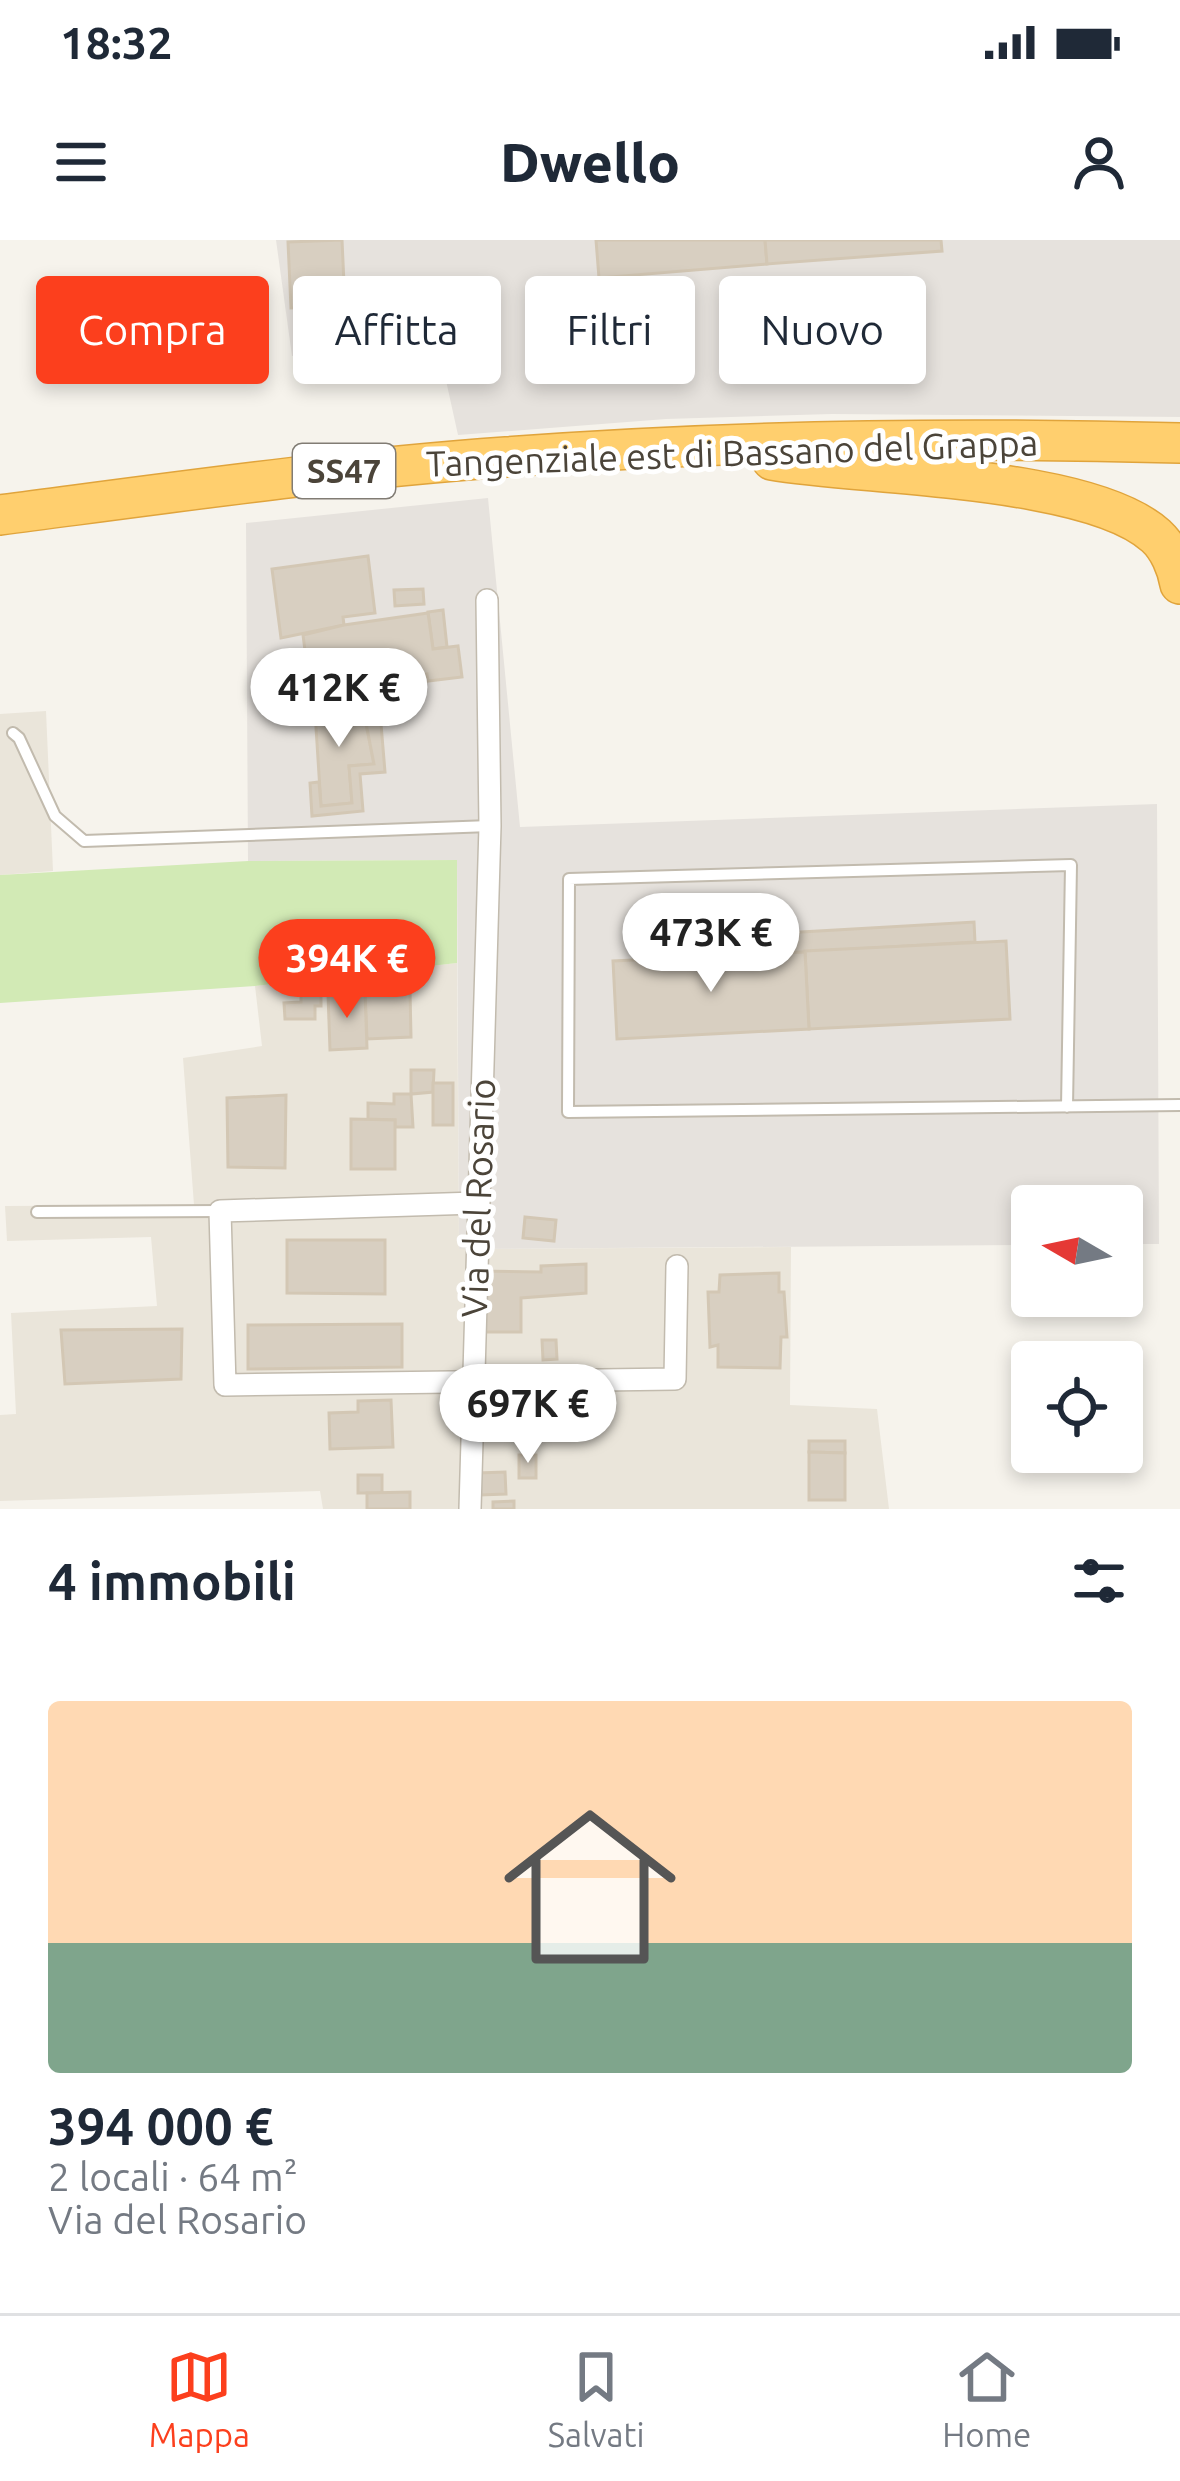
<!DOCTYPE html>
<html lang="it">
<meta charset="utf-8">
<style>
body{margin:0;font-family:Ubuntu,sans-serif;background:#f2f2f3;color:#1f2937;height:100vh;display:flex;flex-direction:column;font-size:45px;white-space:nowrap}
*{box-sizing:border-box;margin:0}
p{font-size:39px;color:#747a83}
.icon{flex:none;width:66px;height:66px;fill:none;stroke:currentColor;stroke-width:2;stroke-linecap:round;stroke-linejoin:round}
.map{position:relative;height:1269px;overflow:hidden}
.side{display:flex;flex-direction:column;background:#fff;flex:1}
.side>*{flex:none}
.banner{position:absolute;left:36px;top:36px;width:1110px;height:108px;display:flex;gap:24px}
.needle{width:78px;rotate:279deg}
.controls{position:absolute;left:1011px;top:945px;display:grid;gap:24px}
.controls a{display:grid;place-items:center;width:132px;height:132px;border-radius:12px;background:#fff;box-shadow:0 6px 18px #0003;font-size:60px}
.price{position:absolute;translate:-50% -102px;padding:0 27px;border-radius:42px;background:#fff;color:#222;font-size:39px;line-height:78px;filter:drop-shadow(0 3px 6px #0008)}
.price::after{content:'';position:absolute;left:50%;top:72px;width:36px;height:27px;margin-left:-18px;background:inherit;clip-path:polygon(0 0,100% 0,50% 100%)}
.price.on{background:#fc3f1d;color:#fff}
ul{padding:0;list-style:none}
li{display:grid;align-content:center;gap:24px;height:636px;padding:0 48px}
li+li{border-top:3px solid #e0e1e3}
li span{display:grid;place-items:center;height:372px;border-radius:12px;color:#555}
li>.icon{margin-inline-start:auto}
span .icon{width:216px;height:216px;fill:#fffc;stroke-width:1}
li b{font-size:51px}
h2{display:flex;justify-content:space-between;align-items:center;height:144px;padding:0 48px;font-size:51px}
.pill{padding:0 42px;border-radius:12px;background:#fff;box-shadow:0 6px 18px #0003;font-size:42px;line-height:108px}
.pill.on{background:#fc3f1d;color:#fff}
.status{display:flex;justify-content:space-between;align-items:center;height:84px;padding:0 60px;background:#fff;direction:ltr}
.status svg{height:33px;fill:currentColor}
header{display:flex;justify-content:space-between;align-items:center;height:156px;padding:0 48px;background:#fff;font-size:54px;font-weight:800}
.dock{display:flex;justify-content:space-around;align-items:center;height:168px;border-top:3px solid #e0e1e3;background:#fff;font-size:33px;color:#747a83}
.dock a{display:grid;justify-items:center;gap:6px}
.dock .on{color:#fc3f1d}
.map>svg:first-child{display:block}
.residential{fill:#eae5da}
.industrial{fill:#e6e2dd}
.green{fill:#d2eab5}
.building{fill:#d8cfc1;stroke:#d3c7b4;stroke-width:3}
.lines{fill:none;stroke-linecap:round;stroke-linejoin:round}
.lane-casing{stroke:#c2bbae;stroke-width:14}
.street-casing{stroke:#c2bbae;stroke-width:24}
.highway-casing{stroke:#e0a43c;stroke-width:42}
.lane{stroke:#fff;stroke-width:10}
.street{stroke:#fff;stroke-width:21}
.highway{stroke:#ffcf6e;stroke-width:39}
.labels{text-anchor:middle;stroke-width:10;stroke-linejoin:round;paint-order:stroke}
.shield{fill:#fff;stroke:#817c74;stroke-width:3}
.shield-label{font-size:33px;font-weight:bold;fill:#4b4439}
.street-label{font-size:36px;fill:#4b4439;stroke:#fff}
</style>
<div class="status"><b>18:32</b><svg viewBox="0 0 49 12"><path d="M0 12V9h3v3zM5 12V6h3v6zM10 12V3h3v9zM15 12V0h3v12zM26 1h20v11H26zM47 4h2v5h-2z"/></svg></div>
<header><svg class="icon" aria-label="menu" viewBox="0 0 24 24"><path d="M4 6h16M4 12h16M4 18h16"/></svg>Dwello<svg class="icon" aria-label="person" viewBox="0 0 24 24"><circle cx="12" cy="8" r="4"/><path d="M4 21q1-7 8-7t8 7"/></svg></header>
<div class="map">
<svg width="1180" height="1269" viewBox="0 0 1180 1269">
<rect width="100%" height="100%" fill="#f6f3ec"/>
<g class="residential">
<path d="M46,471L53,631L0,635V474Z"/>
<path d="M457,723L459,1009L791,1007L790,1165L877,1169L889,1269H323L320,1251L0,1261V1175L16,1174L11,1073L157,1066L151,997L7,1001L5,966L194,965L183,818L262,806L255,746Z"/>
</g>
<g class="industrial">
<path d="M276,0H1180V177L832,174L666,179L458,195L434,86L292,116Z"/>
<path d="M488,258L520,587L1157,564L1159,1004H1122V966H1032V1005L459,1009L457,620L248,621L246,283Z"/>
</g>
<path class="green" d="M457,620V723L255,746L0,763V635L248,621Z"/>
<g class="building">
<path d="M342,0L345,66L291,68L288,2Z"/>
<path d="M596,0H765L767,24L599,38Z"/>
<path d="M765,0H941L942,11L767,24Z"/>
<path d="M368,316L375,373L343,377L344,385L281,398L272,329Z"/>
<path d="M423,349L424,364L395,366L394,350Z"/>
<path d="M443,370L447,407L433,409L428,372Z"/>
<path d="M428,373L433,409L458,406L462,437L428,441L427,434L392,438L390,423L308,434L303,395L344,385Z"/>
<path d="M361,442L364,473L337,475L335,444Z"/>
<path d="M335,455L337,475L364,473L374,524L349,526L352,563L321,566L314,456Z"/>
<path d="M380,472L385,532L360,534L363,571L312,576L310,543L319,542L321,566L352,563L349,526L374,524L364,473Z"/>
<path d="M974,682L975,702L769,714L767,694Z"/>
<path d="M1006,701L1010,779L809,789L805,711Z"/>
<path d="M805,712L809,789L617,799L613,721Z"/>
<path d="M321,748V766H315V779H285L284,763L301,762V749Z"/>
<path d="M410,751L411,797L367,799L365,753Z"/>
<path d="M365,753L367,808L330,810L328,754Z"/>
<path d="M411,830H434L433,852L411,854Z"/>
<rect x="433" y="843" width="20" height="42"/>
<path d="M394,854H411L413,887H395V880L368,879V863L394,864Z"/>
<path d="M286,855L285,928L228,927L227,858Z"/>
<path d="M351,879L395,880V929H351Z"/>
<path d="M525,977L556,980L554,1001L523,998Z"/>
<path d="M287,1000H385V1054L287,1053Z"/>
<path d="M586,1024V1053L521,1058V1092H478L479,1031L541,1032V1026Z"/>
<path d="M779,1033V1052H784L787,1097H781L780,1128L718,1127V1105L710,1107L708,1052H719L720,1035Z"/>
<path d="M402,1084V1127L248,1129V1085Z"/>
<path d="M182,1089L181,1139L65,1144L61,1090Z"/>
<path d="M542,1100H556L557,1119L543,1120Z"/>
<path d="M391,1160L393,1207L330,1209L329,1173L358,1172V1161Z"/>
<path d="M809,1201H845V1213L809,1212Z"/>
<path d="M809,1212L845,1213V1260H809Z"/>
<rect x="519" y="1215" width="17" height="23"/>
<path d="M505,1232L506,1254L480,1255L478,1233Z"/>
<rect x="358" y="1235" width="24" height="18"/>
<path d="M410,1252V1269H367V1253Z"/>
<path d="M514,1261V1269H493V1262Z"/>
</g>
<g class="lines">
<g class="lane-casing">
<g id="lane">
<path d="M13,493L19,498L55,576L84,601L490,586"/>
<path d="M1067,867L1071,625L569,639L568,872L1180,865"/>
<path d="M37,972L220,971"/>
</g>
</g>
<g class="street-casing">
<g id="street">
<path d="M476,963L220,971L225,1145L675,1139L677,1026"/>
<path d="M470,1269L490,586L487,360"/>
</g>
</g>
<g class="highway-casing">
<g id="highway">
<path d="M772,220C865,236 1089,235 1156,296C1169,308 1177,327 1180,344"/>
<path d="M0,275C169,253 337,229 506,217C731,200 955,197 1180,203"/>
</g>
</g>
<use href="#lane" class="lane"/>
<use href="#street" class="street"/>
<use href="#highway" class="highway"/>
</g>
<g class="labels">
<rect class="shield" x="293" y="204" width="102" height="54" rx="9"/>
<g class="shield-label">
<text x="344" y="243">SS47</text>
</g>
<g class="street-label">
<text transform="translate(732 213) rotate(-2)" y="13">Tangenziale est di Bassano del Grappa</text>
<text transform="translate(478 958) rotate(-88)" y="13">Via del Rosario</text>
</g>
</g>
</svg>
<div class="controls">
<a><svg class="needle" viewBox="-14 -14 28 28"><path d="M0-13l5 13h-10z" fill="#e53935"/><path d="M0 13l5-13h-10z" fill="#747a83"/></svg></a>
<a><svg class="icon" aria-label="locate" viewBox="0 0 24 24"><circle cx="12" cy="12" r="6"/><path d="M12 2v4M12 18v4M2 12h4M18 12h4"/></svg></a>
</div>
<b class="price" style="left:339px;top:510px">412K €</b>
<b class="price" style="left:711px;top:755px">473K €</b>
<b class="price on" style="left:347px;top:781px">394K €</b>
<b class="price" style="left:528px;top:1226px">697K €</b>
<div class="banner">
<a class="pill on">Compra</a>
<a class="pill">Affitta</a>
<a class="pill">Filtri</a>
<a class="pill">Nuovo</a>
</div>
</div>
<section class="side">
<h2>4 immobili<svg class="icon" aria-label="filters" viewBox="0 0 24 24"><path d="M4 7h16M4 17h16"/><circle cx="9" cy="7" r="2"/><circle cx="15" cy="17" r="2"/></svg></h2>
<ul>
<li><span style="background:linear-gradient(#ffd9b3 65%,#7fa58c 0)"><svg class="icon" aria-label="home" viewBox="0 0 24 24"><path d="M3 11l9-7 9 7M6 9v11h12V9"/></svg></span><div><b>394 000 €</b><p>2 locali · 64 m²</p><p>Via del Rosario</p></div></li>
</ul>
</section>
<nav class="dock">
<a class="on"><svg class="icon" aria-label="map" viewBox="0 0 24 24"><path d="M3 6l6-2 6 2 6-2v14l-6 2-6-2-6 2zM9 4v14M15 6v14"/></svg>Mappa</a>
<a><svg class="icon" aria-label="saved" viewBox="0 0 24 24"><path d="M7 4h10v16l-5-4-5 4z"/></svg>Salvati</a>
<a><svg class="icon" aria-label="home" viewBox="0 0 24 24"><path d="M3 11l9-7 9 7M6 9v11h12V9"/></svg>Home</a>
</nav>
